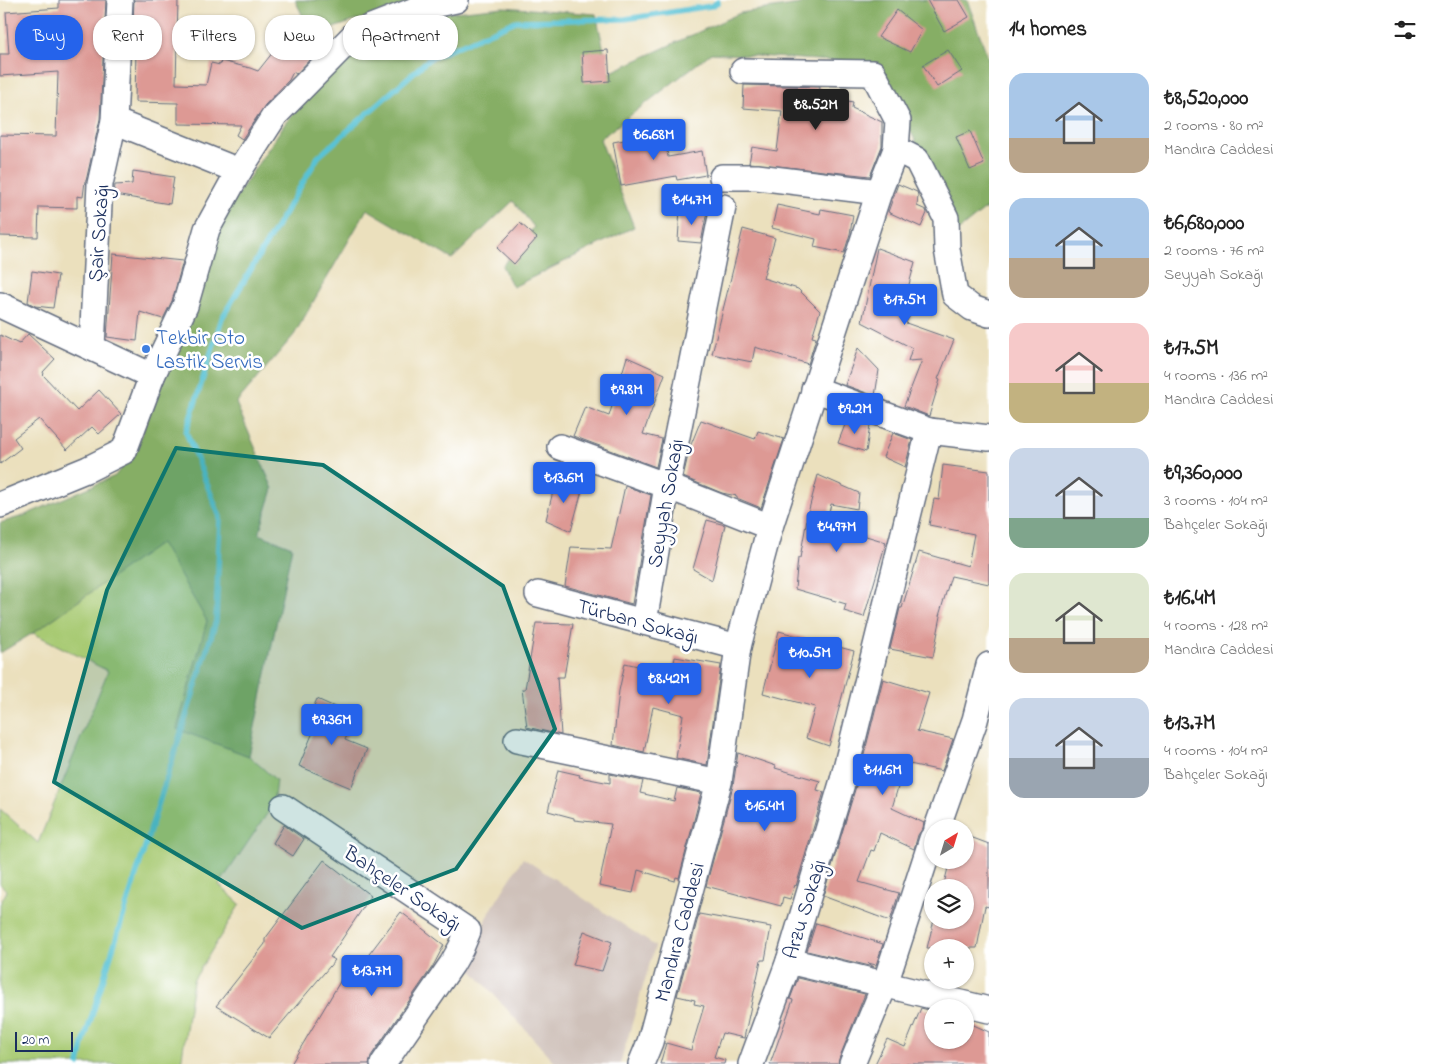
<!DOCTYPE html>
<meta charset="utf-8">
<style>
body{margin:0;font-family:"Indie Flower",sans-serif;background:#f2f2f2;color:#222;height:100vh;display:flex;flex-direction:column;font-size:19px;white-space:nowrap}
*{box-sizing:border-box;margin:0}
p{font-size:16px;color:#767676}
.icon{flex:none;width:28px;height:28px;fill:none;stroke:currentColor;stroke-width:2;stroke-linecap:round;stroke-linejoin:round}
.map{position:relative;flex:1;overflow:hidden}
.panel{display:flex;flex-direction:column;background:#fff;width:450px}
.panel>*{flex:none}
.top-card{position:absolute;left:15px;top:15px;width:475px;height:45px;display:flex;gap:10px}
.needle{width:32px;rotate:38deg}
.controls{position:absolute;left:924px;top:819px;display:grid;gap:10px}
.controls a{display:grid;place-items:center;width:50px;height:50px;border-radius:50%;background:#fff;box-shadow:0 1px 4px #0004;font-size:25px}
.scale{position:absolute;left:15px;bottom:12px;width:58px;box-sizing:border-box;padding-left:5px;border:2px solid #1b2f5e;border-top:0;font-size:14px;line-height:18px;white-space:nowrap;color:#1b2f5e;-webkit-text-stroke:4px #fff;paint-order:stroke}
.price{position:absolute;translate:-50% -42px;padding:0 11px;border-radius:5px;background:#2563eb;color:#fff;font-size:16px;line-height:32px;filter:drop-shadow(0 1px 2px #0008)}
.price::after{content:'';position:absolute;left:50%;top:30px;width:15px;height:11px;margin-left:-8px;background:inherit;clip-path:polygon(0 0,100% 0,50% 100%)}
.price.current{background:#222;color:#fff}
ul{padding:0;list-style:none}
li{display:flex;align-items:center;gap:15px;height:125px;padding:0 20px}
li span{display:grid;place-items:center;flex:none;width:140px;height:100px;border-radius:15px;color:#555}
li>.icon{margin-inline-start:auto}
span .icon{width:60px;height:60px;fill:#fffc;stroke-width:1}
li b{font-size:21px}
h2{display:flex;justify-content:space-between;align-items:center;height:60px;padding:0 20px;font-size:21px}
.tag{padding:0 18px;border-radius:20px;background:#fff;box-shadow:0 1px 4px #0004;font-size:18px;line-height:45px}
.tag.current{background:#2563eb;color:#fff}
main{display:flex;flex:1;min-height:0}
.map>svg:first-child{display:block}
.industrial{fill:#cfc1ba}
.green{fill:#a8ca73;stroke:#627c68}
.forest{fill:#86ae65;stroke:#506e62}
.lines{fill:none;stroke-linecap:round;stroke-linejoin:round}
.stream{stroke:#59c2d5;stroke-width:5.5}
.building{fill:#dd9994}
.minor-casing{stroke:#646d7f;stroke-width:28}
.minor{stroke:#fff;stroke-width:25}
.marked{fill:#0f766e;fill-opacity:0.2;stroke:#0f766e;stroke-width:4;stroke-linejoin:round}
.shop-dot{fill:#3f7fe0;stroke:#fff;stroke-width:2}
.labels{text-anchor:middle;stroke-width:5;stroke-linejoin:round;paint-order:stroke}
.street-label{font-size:21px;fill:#1b2f5e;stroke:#fff}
.shop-label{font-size:21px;fill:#366cbe;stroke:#fff;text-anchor:start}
</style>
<main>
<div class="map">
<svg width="989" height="1064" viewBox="0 0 989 1064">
<rect width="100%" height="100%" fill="#fff"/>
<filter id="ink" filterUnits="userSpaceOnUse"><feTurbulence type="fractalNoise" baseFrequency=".02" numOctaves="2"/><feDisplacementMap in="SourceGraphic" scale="10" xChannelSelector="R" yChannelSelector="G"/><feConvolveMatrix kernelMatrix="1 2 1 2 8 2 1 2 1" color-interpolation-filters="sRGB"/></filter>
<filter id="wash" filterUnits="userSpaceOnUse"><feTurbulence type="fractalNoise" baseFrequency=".0096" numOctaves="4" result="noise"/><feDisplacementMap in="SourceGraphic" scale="20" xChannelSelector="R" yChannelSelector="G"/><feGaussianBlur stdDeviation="1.12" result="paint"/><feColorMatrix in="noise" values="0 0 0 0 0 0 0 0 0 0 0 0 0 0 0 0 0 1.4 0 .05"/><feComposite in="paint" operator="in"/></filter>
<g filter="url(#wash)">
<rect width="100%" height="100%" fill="#ebe0bd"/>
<path class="industrial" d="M523,858L655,946L620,1064H556L470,968L486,918Z"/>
<path class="green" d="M161,542L207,621L177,729L249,756L276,780L273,805L219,885L240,904L193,981L181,1064H0V904L7,891L0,884V809L38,843L108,671L33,633Z"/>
<g class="forest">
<path d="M295,0H418L312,35Z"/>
<path d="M810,0H967L989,60V206L958,231L879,64L711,53L600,139L634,227L513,287L502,266L534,227L513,201L452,259L367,209L294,335L236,403L273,489L259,534L292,547L249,756L177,729L207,621L161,543L33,633L0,653V523L23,516L115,476L137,447L214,230L286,122L360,41L445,13L503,7L596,14L609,73L740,13L806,3Z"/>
</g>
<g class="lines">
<path class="stream" d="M79,1064L83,1044L216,621L220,517L186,432L222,318L318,157L429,59L516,21L625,19L711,6L718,2"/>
</g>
<g id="blocks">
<g class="building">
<path d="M59,0H106L100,119L86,181H85L83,197L77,196V208L39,207L38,237L0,236V135L56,136L58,72L0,76V54H9L6,12L59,8Z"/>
<path d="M134,0H178L176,84L206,85L211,63L220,65L221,61L250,68L258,71L289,32L316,53L296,74L293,72L289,80L265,105L242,139L236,135L241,125L178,124V103L135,102L136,48H132Z"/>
<path d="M927,0H959L969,17L944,31Z"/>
<path d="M897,10L922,30L910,52L878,37Z"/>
<path d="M608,50L610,81L584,83L582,52Z"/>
<path d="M948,50L962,71L937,87L923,65Z"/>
<path d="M744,85L820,87L819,95L853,102L852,108L882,122V146L870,176L749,163L752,147L777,151L782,111L743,108Z"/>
<path d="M970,131L984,164L970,170L956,137Z"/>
<path d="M664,133L668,157L702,151L706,175L677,180L676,176L621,186L613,142Z"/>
<path d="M133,171L174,177L170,204L114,195L115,185L132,184Z"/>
<path d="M898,184L917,192L918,195L917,206L926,210L927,213L921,227L888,212Z"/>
<path d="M777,205L820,214L821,209L853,215L850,234L844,253L814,247L816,239L772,228Z"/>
<path d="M680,209L707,211L701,243L678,241Z"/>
<path d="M520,223L537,238L514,264L497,248Z"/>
<path d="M743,229L775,238L763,278L798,289L820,311L812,337L816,338L808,364L755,347L752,362L712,354Z"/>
<path d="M877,248L915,262L903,307L912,311L906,323L954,340L938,379L940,380L929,416L904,406L922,360L908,361L912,348L862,322Z"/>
<path d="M113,254L183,261L172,301L163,319L140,312L137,341L107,337Z"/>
<path d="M32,271L58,275L53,308L35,306L28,302Z"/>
<path d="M28,334L55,359L43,372L44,374L43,375L77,411L99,390L121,414L99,434L92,427L67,450L39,419L14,438L21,448L0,464V335L19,344Z"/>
<path d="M858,348L879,370L875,396L845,385Z"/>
<path d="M627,357L665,374L643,434L662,439L656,467L573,436L585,407L609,416Z"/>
<path d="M848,417L870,425L866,452L838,443Z"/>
<path d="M701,420L755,439L758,431L784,439L761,508L737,498V496L722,493L683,477L690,447Z"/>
<path d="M893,433L912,440L905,467L883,457Z"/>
<path d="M943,465L989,471V584L951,576L939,616H941L933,657L890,649L900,608H902L919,552L968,566L974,534L929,525L934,499L939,500Z"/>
<path d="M818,475L859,493L857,509L831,504L826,524L886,542L864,617L844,611L846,604L795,589L798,558H800L808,513Z"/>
<path d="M556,479L583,487L571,531L546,520Z"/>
<path d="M625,486L651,495L632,604L565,586L571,547L611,549Z"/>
<path d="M707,520L725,525L712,580L693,569Z"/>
<path d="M536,623L573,624L564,677H557L561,735L527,727L522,689H525Z"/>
<path d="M779,631L854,651L829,746L806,738L815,707L763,693Z"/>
<path d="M675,657L721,665L707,765L676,758L683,715L653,707L644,752L613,745L619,691L625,663L672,674Z"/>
<path d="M883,679L929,693L917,731L953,739L942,771L905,763L892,808L924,823L923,828L918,835L914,849L880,833L874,851L871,850L859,882L899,893L890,921L823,896L857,783Z"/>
<path d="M317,699L355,716L345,740L367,749L351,788L299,766L316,725L307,721Z"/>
<path d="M738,753L776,766L775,768L820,781L817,790L824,792L796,886L795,885L790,899L783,897L781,906L706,886L733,786Z"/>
<path d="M558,770L580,775L579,777L610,783V774L643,781L640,793L674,801L677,788L701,793L679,878L676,877L675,881L638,870L633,893L599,886L611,824L574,820V818L548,811Z"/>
<path d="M284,825L304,839L293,856L273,843Z"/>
<path d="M965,835L989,844V907L985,906L977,948H927L934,920H965V888H943L950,860H965Z"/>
<path d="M324,860L371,896L330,957L335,960L269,1038L216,1006L265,944V939Z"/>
<path d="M401,912L444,945L433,966L371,1056L369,1064H291L347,970L354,974Z"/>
<path d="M699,914L771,927L765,960H761L744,1038L722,1033L714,1057L725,1060L724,1064H660L666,1043L691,1050L704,1006L694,1004L695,1000L677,996Z"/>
<path d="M816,923L883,944L876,965L868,963L874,967L807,951Z"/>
<path d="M584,931L612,942L602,971L573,965Z"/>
<path d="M798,978L865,994L839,1059L838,1064H770L793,1000L790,999Z"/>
<path d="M921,1008L932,1011V1040H965V1021L989,1032V1064H875L887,1039L905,1047Z"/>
</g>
</g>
</g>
<g filter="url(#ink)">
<use href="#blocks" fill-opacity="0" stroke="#646d7f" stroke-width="1"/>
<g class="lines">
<g class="minor-casing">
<g id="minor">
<path d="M743,71L873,73L898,121L896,149L917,160L946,218L947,249L955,295L972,308L989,314"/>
<path d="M114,121L239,171"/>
<path d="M722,177H757L879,192L896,149"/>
<path d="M0,305L152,376"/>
<path d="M92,347L100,184L114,121L120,0"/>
<path d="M814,389L929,431"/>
<path d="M560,447L667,486L770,527"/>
<path d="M0,505L88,469L124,451L152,376L185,306L207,229L239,171L275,115L356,33L423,7L456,0"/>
<path d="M538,594L738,647"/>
<path d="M644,622L667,486L723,207"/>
<path d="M517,740L719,782"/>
<path d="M283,807L468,931L461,948L452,964L383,1064"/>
<path d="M937,828L975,720L989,665"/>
<path d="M789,961L989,1010"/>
<path d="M641,1064L650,1042L719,782L738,647L770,527L879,192"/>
<path d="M751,1064L789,961L843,780L929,431L989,438"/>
<path d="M852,1064L885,984L932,839"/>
</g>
</g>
<use href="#minor" class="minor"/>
</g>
</g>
<path class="marked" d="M176,448L323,465L503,586L555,729L456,869L302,928L54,782L107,590Z"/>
<circle class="shop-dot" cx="146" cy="349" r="5"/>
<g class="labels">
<g class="street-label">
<text transform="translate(98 233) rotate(-86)" y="7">Şair Sokağı</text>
<text transform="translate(665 503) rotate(-80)" y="7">Seyyah Sokağı</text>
<text transform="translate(638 621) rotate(15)" y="7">Türban Sokağı</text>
<text transform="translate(403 888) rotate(34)" y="7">Bahçeler Sokağı</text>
<text transform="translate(804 909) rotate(-73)" y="7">Arzu Sokağı</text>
<text transform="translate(679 932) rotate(-75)" y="7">Mandıra Caddesi</text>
</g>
<g class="shop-label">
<text x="156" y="344">Tekbir Oto<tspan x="156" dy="24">Lastik Servis</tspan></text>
</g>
</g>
</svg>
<div class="controls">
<a><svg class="needle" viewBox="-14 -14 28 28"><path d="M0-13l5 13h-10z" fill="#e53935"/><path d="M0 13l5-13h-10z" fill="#767676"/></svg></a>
<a><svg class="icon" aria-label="layers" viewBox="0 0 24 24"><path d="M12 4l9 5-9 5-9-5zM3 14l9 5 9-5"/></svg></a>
<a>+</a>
<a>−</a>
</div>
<div class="scale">20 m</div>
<b class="price current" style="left:816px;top:131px">₺8.52M</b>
<b class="price" style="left:654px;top:161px">₺6.68M</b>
<b class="price" style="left:692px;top:226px">₺14.7M</b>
<b class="price" style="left:905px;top:326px">₺17.5M</b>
<b class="price" style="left:627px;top:416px">₺9.8M</b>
<b class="price" style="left:855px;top:435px">₺9.2M</b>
<b class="price" style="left:564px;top:504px">₺13.6M</b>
<b class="price" style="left:837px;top:553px">₺4.97M</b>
<b class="price" style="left:810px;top:679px">₺10.5M</b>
<b class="price" style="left:669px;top:705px">₺8.42M</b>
<b class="price" style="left:332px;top:746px">₺9.36M</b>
<b class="price" style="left:883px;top:796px">₺11.6M</b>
<b class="price" style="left:765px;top:832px">₺16.4M</b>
<b class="price" style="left:372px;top:997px">₺13.7M</b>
<div class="top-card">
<a class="tag current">Buy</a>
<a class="tag">Rent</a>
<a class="tag">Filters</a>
<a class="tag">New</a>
<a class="tag">Apartment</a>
</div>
</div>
<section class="panel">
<h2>14 homes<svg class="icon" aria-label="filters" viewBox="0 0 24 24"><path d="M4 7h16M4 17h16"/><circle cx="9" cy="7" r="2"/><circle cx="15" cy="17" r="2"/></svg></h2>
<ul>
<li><span style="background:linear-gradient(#a9c7e8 65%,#b9a48a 0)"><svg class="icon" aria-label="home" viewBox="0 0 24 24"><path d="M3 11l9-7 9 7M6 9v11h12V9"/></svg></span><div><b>₺8,520,000</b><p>2 rooms · 80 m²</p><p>Mandıra Caddesi</p></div></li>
<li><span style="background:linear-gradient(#a9c7e8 60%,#b9a48a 0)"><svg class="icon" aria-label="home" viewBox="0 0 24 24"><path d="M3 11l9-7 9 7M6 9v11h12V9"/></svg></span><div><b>₺6,680,000</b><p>2 rooms · 76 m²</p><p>Seyyah Sokağı</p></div></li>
<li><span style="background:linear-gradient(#f6c9c9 60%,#c2b280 0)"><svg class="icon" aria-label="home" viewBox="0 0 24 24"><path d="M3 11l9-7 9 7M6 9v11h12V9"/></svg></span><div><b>₺17.5M</b><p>4 rooms · 136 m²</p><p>Mandıra Caddesi</p></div></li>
<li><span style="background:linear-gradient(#c9d6e8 70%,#7fa58c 0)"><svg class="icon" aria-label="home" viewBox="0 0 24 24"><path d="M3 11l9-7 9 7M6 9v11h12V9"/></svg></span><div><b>₺9,360,000</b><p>3 rooms · 104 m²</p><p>Bahçeler Sokağı</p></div></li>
<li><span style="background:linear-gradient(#dfe7d0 65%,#b9a48a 0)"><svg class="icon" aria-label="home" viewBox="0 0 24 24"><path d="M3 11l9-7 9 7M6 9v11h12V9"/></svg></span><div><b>₺16.4M</b><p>4 rooms · 128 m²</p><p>Mandıra Caddesi</p></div></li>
<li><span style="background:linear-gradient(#c9d6e8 60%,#9aa5b1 0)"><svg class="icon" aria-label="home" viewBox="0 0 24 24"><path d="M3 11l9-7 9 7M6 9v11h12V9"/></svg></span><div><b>₺13.7M</b><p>4 rooms · 104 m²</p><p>Bahçeler Sokağı</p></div></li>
</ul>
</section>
</main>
